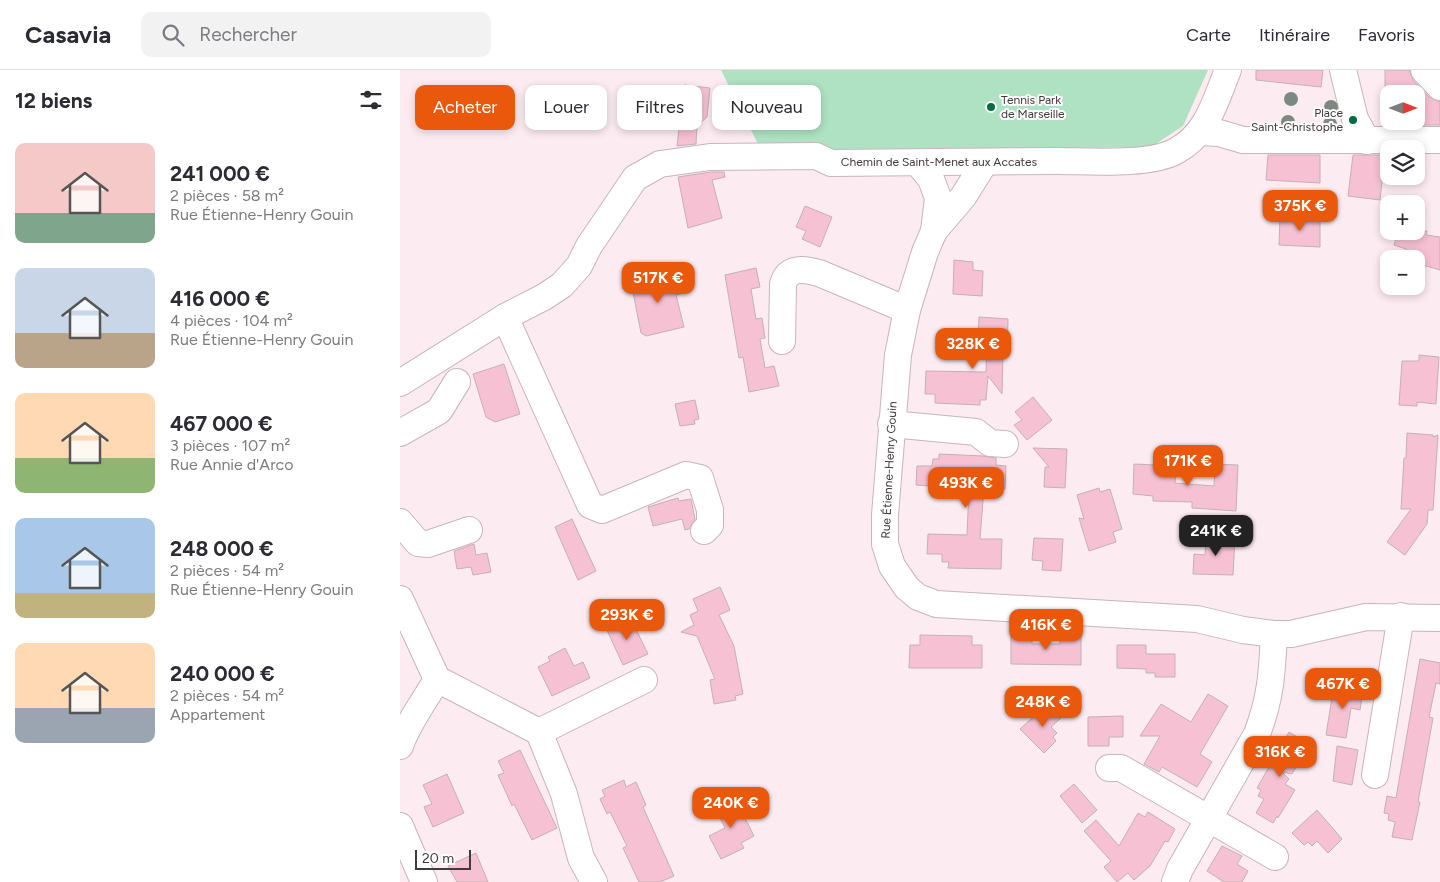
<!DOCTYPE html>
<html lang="fr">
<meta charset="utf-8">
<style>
body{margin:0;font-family:Figtree,sans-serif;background:#f2f2f3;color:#2b2b33;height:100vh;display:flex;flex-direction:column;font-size:19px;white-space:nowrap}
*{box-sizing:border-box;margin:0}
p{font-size:16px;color:#7c7c81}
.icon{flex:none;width:28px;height:28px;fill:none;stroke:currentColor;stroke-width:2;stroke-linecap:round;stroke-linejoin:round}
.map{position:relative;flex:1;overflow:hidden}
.panel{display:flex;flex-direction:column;background:#fff;width:400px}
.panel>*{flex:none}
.hud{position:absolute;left:15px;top:15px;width:475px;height:45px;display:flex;gap:10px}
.needle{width:32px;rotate:90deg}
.fabs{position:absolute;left:980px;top:15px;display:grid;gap:10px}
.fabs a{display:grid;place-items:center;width:45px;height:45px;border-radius:10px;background:#fff;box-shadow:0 2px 8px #0003;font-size:25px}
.scale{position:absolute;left:15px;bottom:12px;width:56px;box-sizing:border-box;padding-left:5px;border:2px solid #42393c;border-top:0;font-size:14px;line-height:18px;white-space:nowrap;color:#42393c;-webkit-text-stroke:4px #fdfdfd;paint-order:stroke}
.price{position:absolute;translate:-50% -42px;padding:0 11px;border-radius:10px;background:#ea580c;color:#fff;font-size:16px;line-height:32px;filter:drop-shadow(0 1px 2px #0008)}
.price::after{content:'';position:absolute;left:50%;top:30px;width:15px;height:11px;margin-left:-8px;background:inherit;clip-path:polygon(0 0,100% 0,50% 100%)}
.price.active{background:#222;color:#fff}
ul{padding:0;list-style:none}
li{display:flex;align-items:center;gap:15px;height:125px;padding:0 15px}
li span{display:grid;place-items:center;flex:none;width:140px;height:100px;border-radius:10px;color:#555}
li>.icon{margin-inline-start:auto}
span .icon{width:60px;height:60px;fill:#fffc;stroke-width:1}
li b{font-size:21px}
h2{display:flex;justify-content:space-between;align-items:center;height:60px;padding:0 15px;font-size:21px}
.pill{padding:0 18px;border-radius:10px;background:#fff;box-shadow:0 2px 8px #0003;font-size:18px;line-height:45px}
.pill.active{background:#ea580c;color:#fff}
header{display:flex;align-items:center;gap:30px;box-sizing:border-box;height:70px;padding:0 25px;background:#fff;border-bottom:1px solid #e1e1e2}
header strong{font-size:24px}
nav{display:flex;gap:28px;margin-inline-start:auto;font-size:18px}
.search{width:350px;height:45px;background:#f2f2f3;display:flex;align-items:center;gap:12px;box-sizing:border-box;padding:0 18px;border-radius:10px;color:#7c7c81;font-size:19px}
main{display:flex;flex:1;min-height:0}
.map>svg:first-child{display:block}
.green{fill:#aee2c3}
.building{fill:#f6c1d2;stroke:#c5b0b7;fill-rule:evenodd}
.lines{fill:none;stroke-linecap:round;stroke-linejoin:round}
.minor-casing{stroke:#c9b5bb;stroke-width:28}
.minor{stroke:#fff;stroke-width:26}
.tree{fill:#7c8980}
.poi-dot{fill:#026c42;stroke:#fdfdfd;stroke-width:2}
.labels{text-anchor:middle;stroke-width:4;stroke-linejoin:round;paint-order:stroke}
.poi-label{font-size:12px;fill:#42393c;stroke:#fdfdfd;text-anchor:start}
.street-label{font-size:12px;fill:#42393c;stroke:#fdfdfd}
</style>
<header>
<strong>Casavia</strong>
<div class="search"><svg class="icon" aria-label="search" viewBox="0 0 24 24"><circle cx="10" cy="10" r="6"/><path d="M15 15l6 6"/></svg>Rechercher</div>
<nav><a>Carte</a><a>Itinéraire</a><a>Favoris</a></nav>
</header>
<main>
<section class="panel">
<h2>12 biens<svg class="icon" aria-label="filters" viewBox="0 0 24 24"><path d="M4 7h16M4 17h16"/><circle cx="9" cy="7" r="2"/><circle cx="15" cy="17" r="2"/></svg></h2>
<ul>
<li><span style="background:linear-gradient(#f6c9c9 70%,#7fa58c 0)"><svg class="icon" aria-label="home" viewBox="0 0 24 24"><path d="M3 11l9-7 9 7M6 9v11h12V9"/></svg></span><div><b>241 000 €</b><p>2 pièces · 58 m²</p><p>Rue Étienne-Henry Gouin</p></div></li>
<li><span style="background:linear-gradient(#c9d6e8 65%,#b9a48a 0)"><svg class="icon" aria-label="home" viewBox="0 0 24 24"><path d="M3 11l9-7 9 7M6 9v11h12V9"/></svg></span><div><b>416 000 €</b><p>4 pièces · 104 m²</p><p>Rue Étienne-Henry Gouin</p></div></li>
<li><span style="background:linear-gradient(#ffd9b3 65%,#8fb573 0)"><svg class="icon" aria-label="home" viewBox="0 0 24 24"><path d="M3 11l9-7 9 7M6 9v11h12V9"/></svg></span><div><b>467 000 €</b><p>3 pièces · 107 m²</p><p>Rue Annie d'Arco</p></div></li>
<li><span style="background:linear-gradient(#a9c7e8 75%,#c2b280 0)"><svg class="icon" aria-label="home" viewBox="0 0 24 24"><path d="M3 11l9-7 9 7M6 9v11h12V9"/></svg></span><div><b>248 000 €</b><p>2 pièces · 54 m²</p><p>Rue Étienne-Henry Gouin</p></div></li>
<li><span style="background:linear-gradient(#ffd9b3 65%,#9aa5b1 0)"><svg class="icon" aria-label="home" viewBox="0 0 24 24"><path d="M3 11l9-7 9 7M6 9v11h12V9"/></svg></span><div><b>240 000 €</b><p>2 pièces · 54 m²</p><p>Appartement</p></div></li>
</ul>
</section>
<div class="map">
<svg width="1040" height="812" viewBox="0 0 1040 812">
<rect width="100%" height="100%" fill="#fcebf0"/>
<path class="green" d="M321,0H808L783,56L751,77L390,82L359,76Z"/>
<g class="building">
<path d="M856,0H923L921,17L856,10Z"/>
<path d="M985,0H1009L1013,10L1029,27L1040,32V55H985ZM989,24H1016V51H989Z"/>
<path d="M284,15L310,18L307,47L297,56L296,74L277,76Z"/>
<path d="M868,85H920V113L866,110Z"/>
<path d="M953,85H985L980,130L948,126Z"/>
<path d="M311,102H324L325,107L312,110L322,148L288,158L278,107Z"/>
<path d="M405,136L432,147L420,177L402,169L406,161L396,157Z"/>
<path d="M880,147L920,148V177L879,175Z"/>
<path d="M998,161H1027L1026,165L1040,167V200L1016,193V189H1003L1006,179L994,175Z"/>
<path d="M554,190L573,192V200L583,201L582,226L553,224Z"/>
<path d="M356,198L360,217L351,219L356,249L362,248L365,268L360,269L365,298L374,296L379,316L349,322L343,287L339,288L325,205Z"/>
<path d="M263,203L265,210L272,208L273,211L284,208L287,222L276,225L284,257L246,266L241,263L231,212Z"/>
<path d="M579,247L608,249L607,284L603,283L602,324L588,306L586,330H580V335L535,333V324H525L526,301L586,302L587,268H578Z"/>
<path d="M1019,285L1039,287L1036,334L1017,332V336L999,335L1002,291H1019Z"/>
<path d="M104,294L120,344L95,352L86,347L73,304Z"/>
<path d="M633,327L652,350L627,370L614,355L622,350L615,342Z"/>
<path d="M295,330L299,349L294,350L295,354L280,356L275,334Z"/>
<path d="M1007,363L1033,365V367L1038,365L1033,440H1028L1027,454L1005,485L987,472L1011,439H1001L1004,388H1006Z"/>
<path d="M633,378L667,379L665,418L644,417L645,397H649Z"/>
<path d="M539,384L583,386L596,388V395L606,396L605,419L584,418L580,469H602L601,499L548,498L549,492H542V484H527L528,464L567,465L569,419L516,415L517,396H532L533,389H539Z"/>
<path d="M734,394L776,396L775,413L814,416L815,394L838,395L836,441L792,438V432L753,431V426L733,424Z"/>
<path d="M699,418L700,422L710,419L722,459L713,462L716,472L689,481L679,448L684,449L677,425Z"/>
<path d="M278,428L279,431L291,429L295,449L289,459L285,460L282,449L253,456L248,437Z"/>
<path d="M172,449L196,501L178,510L155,457Z"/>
<path d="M806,466L835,468L833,505L793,504L794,484L805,485Z"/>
<path d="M634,468L663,469L661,501L642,500L643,491L632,490Z"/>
<path d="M74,474L76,485L87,483L91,502L73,505L71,497L57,499L54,481Z"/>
<path d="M320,517L330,540L319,545L334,576L343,624L335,626L336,630L314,634L310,610L315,609L297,566L281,562L294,555L290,545L298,541L293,529Z"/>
<path d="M230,547L248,584L223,595L206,558Z"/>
<path d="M520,565L572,566V575H582V598H509L510,575H520Z"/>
<path d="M611,565H632V574H660V565H681V595L611,594Z"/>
<path d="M717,575H746V584H775V607H755V603H746V599L717,598Z"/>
<path d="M165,578L174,596L183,592L190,608L152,626L138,597L150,591L148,587Z"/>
<path d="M1020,589L1040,593V614L1036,613L1029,647L1033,648L1018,732H1020L1012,770L992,767L995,752L988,750L989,744L984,743L987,726L996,728Z"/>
<path d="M934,615L963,620L960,640L951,638L946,668L926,665Z"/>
<path d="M808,624L828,636L800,684L812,692L797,717L762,697L759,702L744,694L760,666H740L761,634L791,652Z"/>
<path d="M649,633L662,647L651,657L657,663L653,667L656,671L644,683L620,659Z"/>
<path d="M723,646V667H709V676H688V647Z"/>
<path d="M889,662L909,674L892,704L882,702L889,709L885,714L895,720L878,748L877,746L873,753L856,743L864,729L858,726L861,720L857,718Z"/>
<path d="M937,676L958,680L952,715L933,711Z"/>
<path d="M120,680L157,758L132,770L114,734L112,736L98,705L104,703L98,691Z"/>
<path d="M47,704L64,743L33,757L24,737L32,734L23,715Z"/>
<path d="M224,710L226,717L236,712L246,735L243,737L274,806L260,812H239L223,778L227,776L210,742L207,744L200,729L205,726L202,720Z"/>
<path d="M674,714L697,740L682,753L660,726Z"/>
<path d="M334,726L354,766L341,773L344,778L321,789L309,766L325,758L314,736Z"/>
<path d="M917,740L942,769L928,783L917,771L912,776L908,772L904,775L892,763Z"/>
<path d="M748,742L775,759L768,772L765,771L750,796L734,810L728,803L717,812L704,797L711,791L684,761L696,750L719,776L738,743L745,747Z"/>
<path d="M822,776L842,786L837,794L848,801L842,812H824L807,801Z"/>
<path d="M76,783L88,812H57L48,796Z"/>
</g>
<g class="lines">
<g class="minor-casing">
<g id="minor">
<path d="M943,0L955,49L967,71"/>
<path d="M1024,0L1040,17"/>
<path d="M800,62L819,63L843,70H1040"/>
<path d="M518,93L531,109L538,128L534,161L525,182L507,240L498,285L485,445V474L492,496L507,518L518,527L536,534L797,549L843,560L874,564H891L966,547L1040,548"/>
<path d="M534,161L563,127L585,92"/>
<path d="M105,247L190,435L202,440L286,405L300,408L310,440V455L304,461"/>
<path d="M382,271L383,214C388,196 405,199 419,203L507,240"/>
<path d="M0,313L105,247L144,227L162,215L179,196L189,176L235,108L260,94L310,87L416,86L431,93C506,93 581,92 656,91C687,91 749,96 776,81C808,64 815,31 828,0"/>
<path d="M491,354L576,362L590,373L605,374"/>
<path d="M0,363L39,341L57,312"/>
<path d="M0,452L18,473L28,474L69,460"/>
<path d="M0,529L37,609C25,631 8,652 0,676"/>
<path d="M37,609L139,662L244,610"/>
<path d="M139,662L164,724L181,788L194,812"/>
<path d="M709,698H721L875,787"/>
<path d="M975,705L1001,546"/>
<path d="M0,756L24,812"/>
<path d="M775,812L780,799L857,664C871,627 872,603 874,564"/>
</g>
</g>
<use href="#minor" class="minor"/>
</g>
<g class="tree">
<circle cx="891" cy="29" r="7"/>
<circle cx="931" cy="37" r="7"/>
<circle cx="888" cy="52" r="7"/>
<circle cx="930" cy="54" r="7"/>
</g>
<g class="poi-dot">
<circle cx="591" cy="37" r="5"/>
<circle cx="953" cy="50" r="5"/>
</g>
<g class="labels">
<g class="poi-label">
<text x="601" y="34">Tennis Park<tspan x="601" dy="14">de Marseille</tspan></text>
<text x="943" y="47" text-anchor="end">Place<tspan x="943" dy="14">Saint-Christophe</tspan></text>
</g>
<g class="street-label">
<text x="539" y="96">Chemin de Saint-Menet aux Accates</text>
<text transform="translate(489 400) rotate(-87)" y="4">Rue Étienne-Henry Gouin</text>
</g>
</g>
</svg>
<div class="fabs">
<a><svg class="needle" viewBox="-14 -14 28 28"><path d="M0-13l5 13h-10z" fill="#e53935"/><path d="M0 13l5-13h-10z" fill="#7c7c81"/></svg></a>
<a><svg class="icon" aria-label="layers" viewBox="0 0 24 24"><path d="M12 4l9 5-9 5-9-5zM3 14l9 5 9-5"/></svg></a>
<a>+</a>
<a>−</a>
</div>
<div class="scale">20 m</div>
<b class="price" style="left:900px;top:162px">375K €</b>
<b class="price" style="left:258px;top:234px">517K €</b>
<b class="price" style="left:573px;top:300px">328K €</b>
<b class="price" style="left:788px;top:417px">171K €</b>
<b class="price" style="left:566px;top:439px">493K €</b>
<b class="price active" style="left:816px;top:487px">241K €</b>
<b class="price" style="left:227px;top:571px">293K €</b>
<b class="price" style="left:646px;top:581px">416K €</b>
<b class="price" style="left:943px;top:640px">467K €</b>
<b class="price" style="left:643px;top:658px">248K €</b>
<b class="price" style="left:880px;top:708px">316K €</b>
<b class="price" style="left:331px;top:759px">240K €</b>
<div class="hud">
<a class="pill active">Acheter</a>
<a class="pill">Louer</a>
<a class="pill">Filtres</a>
<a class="pill">Nouveau</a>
</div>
</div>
</main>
